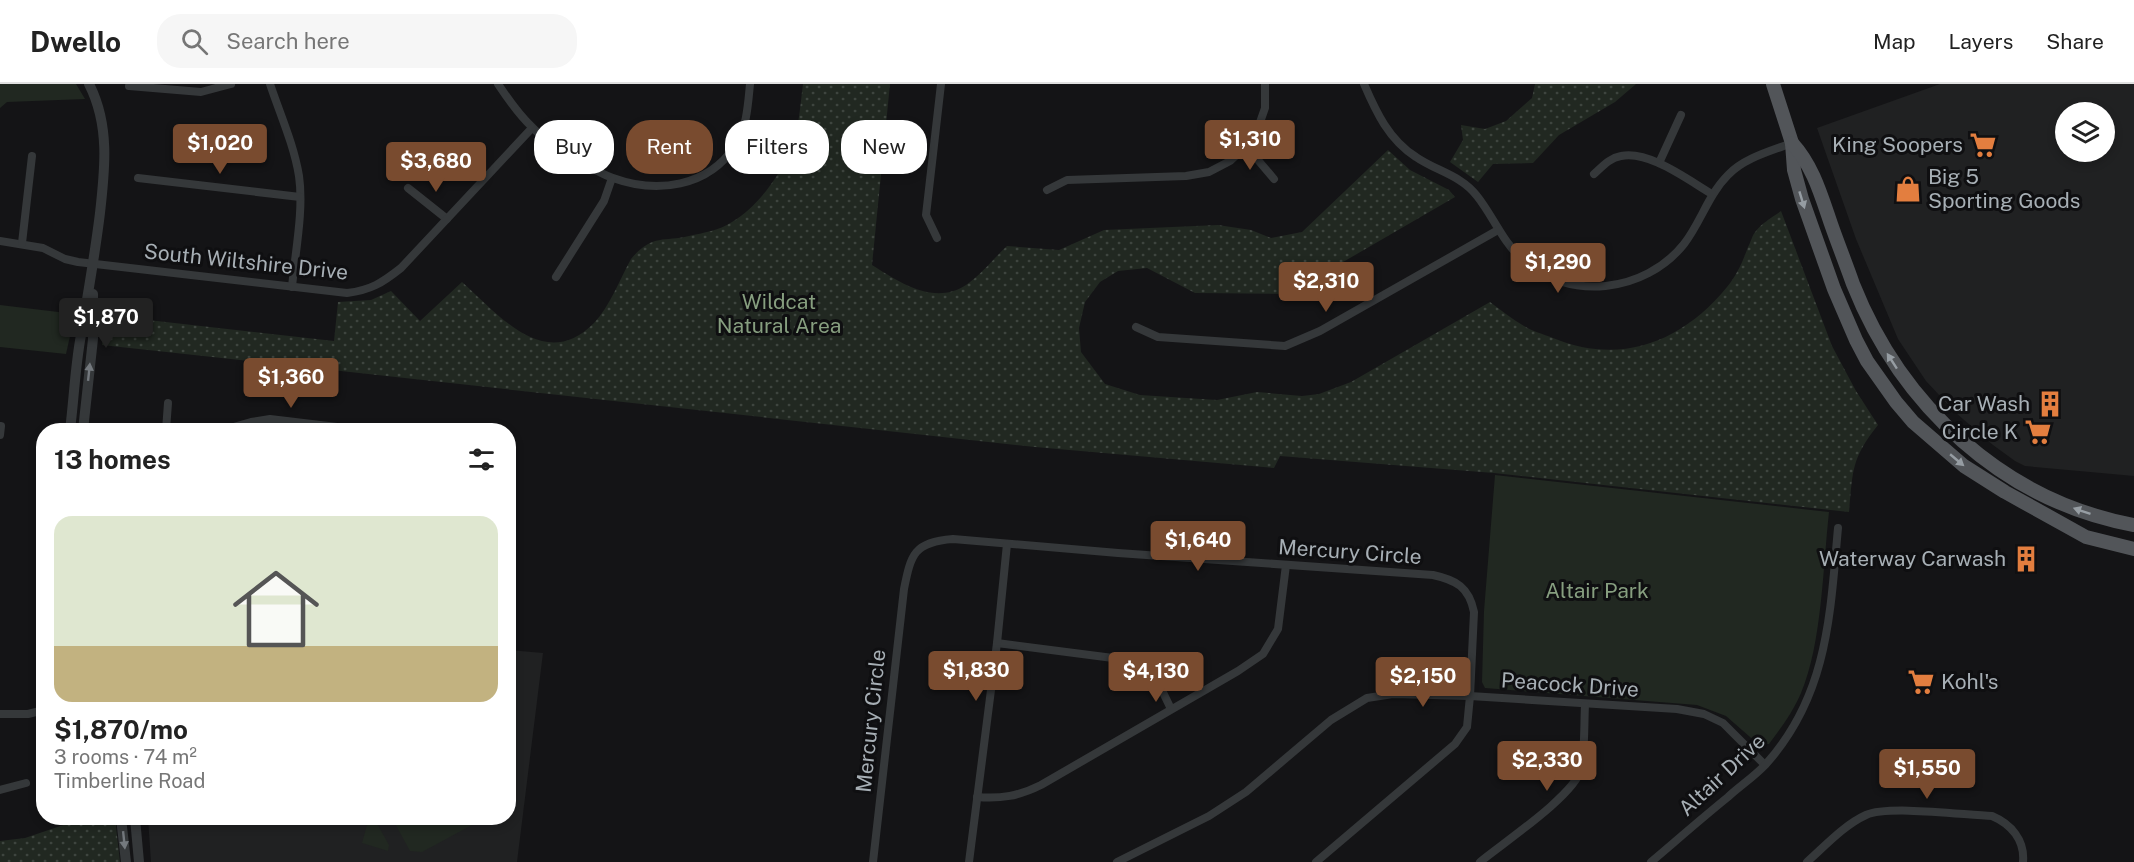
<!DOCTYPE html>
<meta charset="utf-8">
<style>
body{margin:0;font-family:"Public Sans",sans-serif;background:#f6f6f6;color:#222;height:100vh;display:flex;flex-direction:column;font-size:22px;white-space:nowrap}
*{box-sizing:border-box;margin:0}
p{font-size:20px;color:#767676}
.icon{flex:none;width:33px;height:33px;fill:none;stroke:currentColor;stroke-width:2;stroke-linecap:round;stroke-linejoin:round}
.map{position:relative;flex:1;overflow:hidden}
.panel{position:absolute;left:36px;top:339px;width:480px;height:402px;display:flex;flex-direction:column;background:#fff;border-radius:24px;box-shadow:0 3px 9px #0003}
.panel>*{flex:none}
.banner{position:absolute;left:534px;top:36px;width:570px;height:54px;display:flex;gap:12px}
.controls{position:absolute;left:2055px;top:18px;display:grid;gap:12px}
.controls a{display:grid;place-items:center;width:60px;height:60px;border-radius:50%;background:#fff;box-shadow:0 3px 9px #0003;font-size:30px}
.price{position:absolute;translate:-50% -51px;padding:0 14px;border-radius:6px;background:#794b2f;color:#fff;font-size:20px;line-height:39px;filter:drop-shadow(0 2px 3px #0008)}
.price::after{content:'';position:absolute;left:50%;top:36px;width:18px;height:14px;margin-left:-9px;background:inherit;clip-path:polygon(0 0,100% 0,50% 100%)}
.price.active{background:#222;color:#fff}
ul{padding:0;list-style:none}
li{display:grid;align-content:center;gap:12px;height:318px;padding:0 18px}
li span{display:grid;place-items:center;height:186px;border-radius:18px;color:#555}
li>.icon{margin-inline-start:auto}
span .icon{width:108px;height:108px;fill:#fffc;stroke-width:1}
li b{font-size:26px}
h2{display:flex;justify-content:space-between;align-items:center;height:72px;padding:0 18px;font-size:26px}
.tag{padding:0 21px;border-radius:24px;background:#fff;box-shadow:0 3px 9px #0003;font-size:21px;line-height:54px}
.tag.active{background:#794b2f;color:#fff}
header{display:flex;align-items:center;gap:36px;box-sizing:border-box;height:84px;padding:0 30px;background:#fff;border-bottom:2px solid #e0e0e0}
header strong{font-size:28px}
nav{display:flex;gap:33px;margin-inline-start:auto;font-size:21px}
.search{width:420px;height:54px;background:#f6f6f6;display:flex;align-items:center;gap:15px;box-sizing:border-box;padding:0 21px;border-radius:24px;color:#767676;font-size:22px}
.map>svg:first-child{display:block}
.built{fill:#202122;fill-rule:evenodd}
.grass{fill:url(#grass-dots)}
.green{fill:#212821}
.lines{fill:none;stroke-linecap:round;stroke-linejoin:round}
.minor{stroke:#35383a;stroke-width:8}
.tertiary{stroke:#35383a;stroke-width:10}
.primary{stroke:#525559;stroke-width:14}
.oneway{fill:#969da3}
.oneway2{fill:#74797e}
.labels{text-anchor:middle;stroke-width:6;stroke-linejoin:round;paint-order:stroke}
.poi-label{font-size:21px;fill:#a7afb5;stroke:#0f0f11;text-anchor:end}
.street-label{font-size:21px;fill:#a7afb5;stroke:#0f0f11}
.park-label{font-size:21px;fill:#869e7f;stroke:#0f0f11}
</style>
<header>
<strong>Dwello</strong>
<div class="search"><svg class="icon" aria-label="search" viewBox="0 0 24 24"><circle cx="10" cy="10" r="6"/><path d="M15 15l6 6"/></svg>Search here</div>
<nav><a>Map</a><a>Layers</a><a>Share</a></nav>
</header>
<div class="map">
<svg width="2134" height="778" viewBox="0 0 2134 778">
<defs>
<pattern id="grass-dots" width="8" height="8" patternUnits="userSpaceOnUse" patternTransform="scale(1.5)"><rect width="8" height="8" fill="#212821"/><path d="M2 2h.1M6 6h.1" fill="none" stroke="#3e453f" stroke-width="1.8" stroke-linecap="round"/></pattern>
</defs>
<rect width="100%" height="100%" fill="#141416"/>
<g class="built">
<path d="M1940,0H2134V392L2025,382L2015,377L1993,361L1956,329L1926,297L1898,255L1856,155L1817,44ZM2066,28H2104V68H2066Z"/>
<path d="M509,566L543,569L517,778H151L148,734H508Z"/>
</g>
<g class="grass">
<path d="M803,0H890L872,181C899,198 934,222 966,201C981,191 994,174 1007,162L1059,166L1104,146L1218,141L1251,146L1271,154L1302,148L1388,66L1410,86L1449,106L1455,113L1288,210L1195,209L1147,184L1118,187L1100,198L1085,218L1079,244L1081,268L1105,300L1140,311L1217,316L1257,308L1302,312L1319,310L1351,298L1490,218C1501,226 1512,235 1524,242C1532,247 1543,250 1553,254C1621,282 1682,258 1727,203C1737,191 1743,177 1748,163C1751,158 1752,151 1756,147C1762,139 1773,133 1781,127L1832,262L1856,307L1878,341C1851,375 1853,386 1849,428L1494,389L1280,372L1274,384L1035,363L102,261L104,231L334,257L338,218L371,216L391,207L420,237L462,198C499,231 545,289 594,239C610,222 620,195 631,175C652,150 663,158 689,152C703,149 720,146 732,138C757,123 778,94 790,68C799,47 800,22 803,0Z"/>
<path d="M1535,0H1636L1615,18L1559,51L1533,79L1493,80L1478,98L1450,78L1463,56L1461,41L1485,45L1506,37L1532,14Z"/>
<path d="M84,734H115L120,778H0V757L25,754Z"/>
</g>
<g class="green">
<path d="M0,0H76L85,15L7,18L0,24Z"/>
<path d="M0,221L75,230L66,270L0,263Z"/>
<path d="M1495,391L1829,428C1823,482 1822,560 1801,609C1793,628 1781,644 1769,660H1758L1726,632L1697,621L1485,604L1482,598L1484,527Z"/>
<path d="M369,734H374L389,761L388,767L362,759Z"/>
<path d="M392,734H485L422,768L410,767Z"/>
</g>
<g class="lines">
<g class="minor">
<path d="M270,0C280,30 294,61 299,92C304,126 295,169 292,203"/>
<path d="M498,0C508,15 519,31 532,43C542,54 556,62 569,70C582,78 598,89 613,94C657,110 708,103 735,62C747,44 748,20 750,0"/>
<path d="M1364,0C1376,28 1389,56 1416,73C1436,87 1461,91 1477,112C1493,132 1502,157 1522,175C1568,218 1645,209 1684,160C1701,138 1708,111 1728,91C1744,74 1771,67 1792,59"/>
<path d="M129,2L201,8L231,0"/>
<path d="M1246,62L1274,95"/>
<path d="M1659,79L1681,31"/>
<path d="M1594,90C1602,83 1609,74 1621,72C1649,66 1688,96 1712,110"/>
<path d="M138,94L300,113"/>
<path d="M408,104L447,135"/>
<path d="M1047,106L1067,96L1186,92L1209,88L1230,77L1246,62L1258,44L1265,24V0"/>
<path d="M937,154L926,131L941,0"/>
<path d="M0,157L43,164L65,175L78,178L347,209C371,206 382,199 401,184L532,44"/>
<path d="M22,159L32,72"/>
<path d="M556,193L604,117L612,94"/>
<path d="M1136,243L1158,253L1285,262L1320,247L1498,146"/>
<path d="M166,346L168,319"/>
<path d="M223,346L251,338L270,335L362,346"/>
<path d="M0,351L1,342"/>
<path d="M997,559L1113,574L1138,579L1150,588L1158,598L1171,625"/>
<path d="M0,630H28L44,626"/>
<path d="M0,706L26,699"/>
<path d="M977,713C1001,715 1019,712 1041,701L1238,587L1263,570L1278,545L1286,481"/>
<path d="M873,778L904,505C911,470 914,458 953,455L1118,469L1433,491C1456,496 1469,503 1474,528L1470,612L1467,643L1455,660L1316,778"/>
<path d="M969,778L997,559L1007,460"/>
<path d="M1117,778L1209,732L1246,708L1331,636L1367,614L1393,610L1470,612L1677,625L1704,630L1723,639L1765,681"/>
<path d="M1480,778C1503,759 1575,711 1581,685C1585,668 1584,639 1585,621"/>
<path d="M1651,778C1677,756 1702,734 1728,713C1740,702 1755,692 1766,680C1828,611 1830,531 1838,444"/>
<path d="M1807,778C1825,762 1844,741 1866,731C1889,721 1964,731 1992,732C2011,740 2025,756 2023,778"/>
</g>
<g class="tertiary">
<path d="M70,346C74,315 75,283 81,251C88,210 95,170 100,129C105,85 110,41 89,0"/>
<path d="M83,346L93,255V210"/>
<path d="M121,734L126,778"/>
<path d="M135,734L139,778"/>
</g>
<g class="primary">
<path d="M1773,0L1792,59L1794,86L1802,115L1834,205L1856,256L1867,277L1896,318L1913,338L1964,382L2005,408L2086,453L2134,465"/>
<path d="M1792,59C1813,82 1821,111 1831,140C1838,160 1846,180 1853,200C1901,321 2003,417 2134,441"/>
</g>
</g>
<defs><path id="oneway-solid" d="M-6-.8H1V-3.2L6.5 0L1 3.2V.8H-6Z" transform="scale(1.5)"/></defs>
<g class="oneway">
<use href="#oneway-solid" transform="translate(1802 116) rotate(73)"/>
<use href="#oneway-solid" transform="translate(1892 277) rotate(-123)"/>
<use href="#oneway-solid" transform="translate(1957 376) rotate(40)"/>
<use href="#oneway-solid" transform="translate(2082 427) rotate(-161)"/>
</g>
<g class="oneway2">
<use href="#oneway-solid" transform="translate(89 288) rotate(-84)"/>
<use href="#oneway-solid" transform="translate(124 756) rotate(84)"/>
</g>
<defs>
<g id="supermarket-bare" transform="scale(2.07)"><path d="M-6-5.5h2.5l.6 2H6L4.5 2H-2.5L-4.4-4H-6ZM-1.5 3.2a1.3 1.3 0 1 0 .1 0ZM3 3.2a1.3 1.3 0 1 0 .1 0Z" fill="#e37e3f" stroke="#0f0f11" stroke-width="2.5" paint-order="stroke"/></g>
<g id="shop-bare" transform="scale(2.07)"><path d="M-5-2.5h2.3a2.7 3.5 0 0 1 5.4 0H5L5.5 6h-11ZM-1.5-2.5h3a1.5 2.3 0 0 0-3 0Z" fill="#e37e3f" stroke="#0f0f11" stroke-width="2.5" paint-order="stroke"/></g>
<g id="building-bare" transform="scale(2.07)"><path d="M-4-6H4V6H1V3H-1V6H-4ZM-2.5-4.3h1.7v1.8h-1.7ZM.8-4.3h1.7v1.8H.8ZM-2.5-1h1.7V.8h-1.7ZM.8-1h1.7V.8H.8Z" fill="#e37e3f" stroke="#0f0f11" stroke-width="2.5" paint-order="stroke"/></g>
</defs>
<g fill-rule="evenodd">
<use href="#supermarket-bare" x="1983" y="61"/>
<use href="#shop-bare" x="1908" y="105"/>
<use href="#building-bare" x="2050" y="320"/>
<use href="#supermarket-bare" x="2038" y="348"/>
<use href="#building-bare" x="2026" y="475"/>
<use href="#supermarket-bare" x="1921" y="598"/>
</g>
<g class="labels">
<g class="poi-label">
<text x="1963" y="68">King Soopers</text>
<text x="1928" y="100" text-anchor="start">Big 5<tspan x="1928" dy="24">Sporting Goods</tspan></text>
<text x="2030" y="327">Car Wash</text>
<text x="2018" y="355">Circle K</text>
<text x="2006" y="482">Waterway Carwash</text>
<text x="1941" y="605" text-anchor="start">Kohl's</text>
</g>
<g class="street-label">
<text transform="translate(246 178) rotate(6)" y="7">South Wiltshire Drive</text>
<text transform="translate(1350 468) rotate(4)" y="7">Mercury Circle</text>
<text transform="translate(1570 601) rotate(4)" y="7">Peacock Drive</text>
<text transform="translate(871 637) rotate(-84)" y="7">Mercury Circle</text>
<text transform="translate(1722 691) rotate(-43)" y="7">Altair Drive</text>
</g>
<g class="park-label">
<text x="779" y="225">Wildcat<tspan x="779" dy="24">Natural Area</tspan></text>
<text x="1597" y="514">Altair Park</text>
</g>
</g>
</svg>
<div class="controls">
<a><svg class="icon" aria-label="layers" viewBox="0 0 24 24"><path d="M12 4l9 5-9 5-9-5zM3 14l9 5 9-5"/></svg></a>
</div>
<b class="price" style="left:1250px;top:87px">$1,310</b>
<b class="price" style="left:220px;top:91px">$1,020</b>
<b class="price" style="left:436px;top:109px">$3,680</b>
<b class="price" style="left:1558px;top:210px">$1,290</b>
<b class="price" style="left:1326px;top:229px">$2,310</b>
<b class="price active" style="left:106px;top:265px">$1,870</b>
<b class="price" style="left:291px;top:325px">$1,360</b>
<b class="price" style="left:1198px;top:488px">$1,640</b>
<b class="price" style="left:976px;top:618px">$1,830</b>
<b class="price" style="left:1156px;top:619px">$4,130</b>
<b class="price" style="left:1423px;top:624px">$2,150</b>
<b class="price" style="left:1547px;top:708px">$2,330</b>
<b class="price" style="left:1927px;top:716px">$1,550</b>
<div class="banner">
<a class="tag">Buy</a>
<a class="tag active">Rent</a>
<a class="tag">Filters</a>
<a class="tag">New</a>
</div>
<section class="panel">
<h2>13 homes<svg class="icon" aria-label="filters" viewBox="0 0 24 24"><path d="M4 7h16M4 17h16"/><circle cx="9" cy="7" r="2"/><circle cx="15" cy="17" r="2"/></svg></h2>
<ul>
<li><span style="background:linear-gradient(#dfe7d0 70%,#c2b280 0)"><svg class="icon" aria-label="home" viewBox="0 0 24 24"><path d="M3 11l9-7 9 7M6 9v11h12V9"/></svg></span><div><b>$1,870/mo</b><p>3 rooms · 74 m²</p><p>Timberline Road</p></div></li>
</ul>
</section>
</div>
